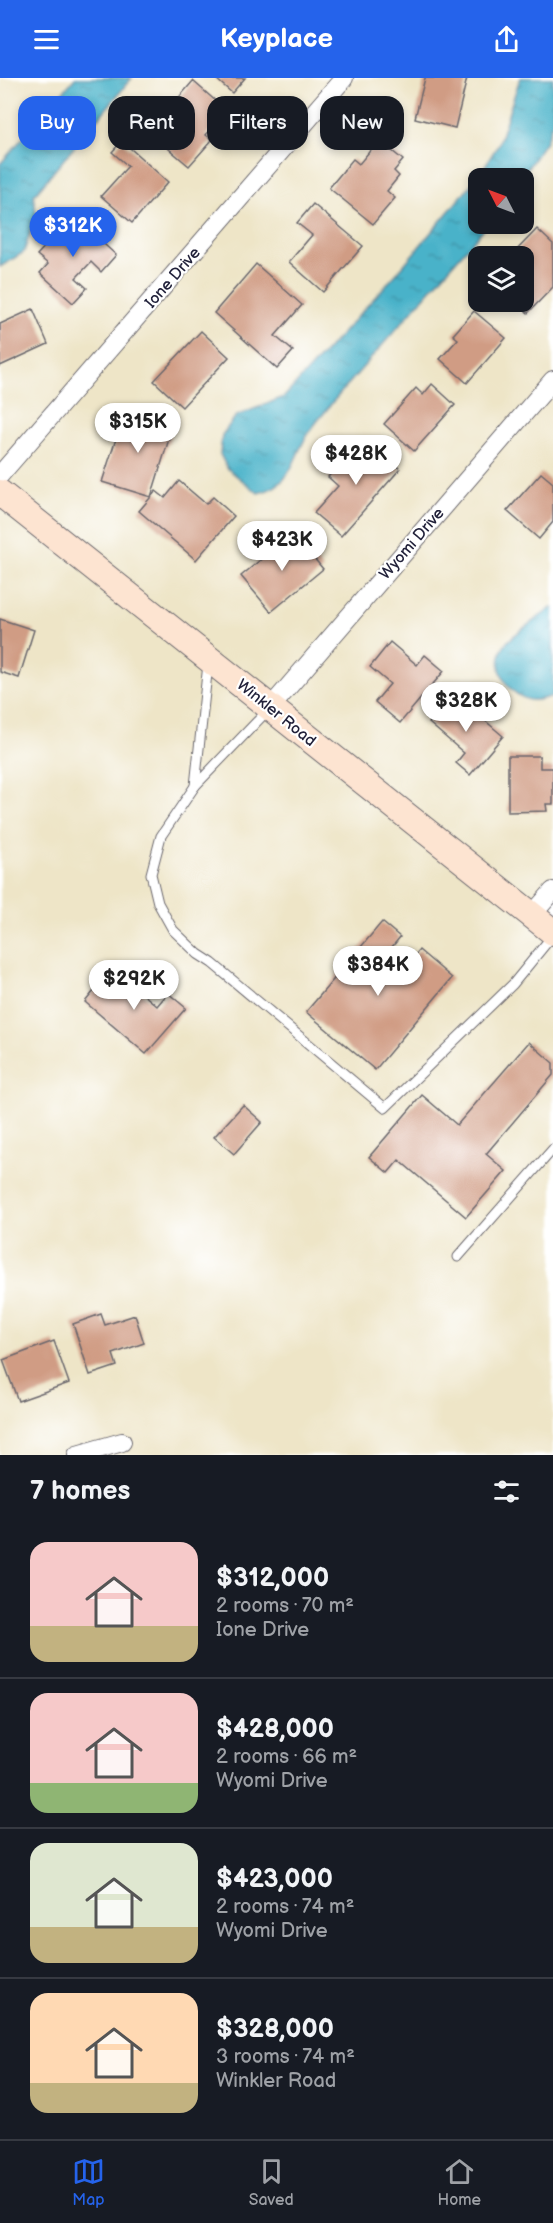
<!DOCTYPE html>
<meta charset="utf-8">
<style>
body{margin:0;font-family:"Balsamiq Sans",sans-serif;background:#20242c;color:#f1f3f6;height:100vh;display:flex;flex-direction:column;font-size:22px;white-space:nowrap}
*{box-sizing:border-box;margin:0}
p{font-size:20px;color:#9ea1a6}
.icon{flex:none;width:33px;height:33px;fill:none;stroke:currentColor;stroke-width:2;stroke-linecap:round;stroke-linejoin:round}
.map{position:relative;height:1377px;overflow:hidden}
.panel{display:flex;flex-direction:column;background:#171b24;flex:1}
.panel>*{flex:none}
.guide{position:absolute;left:18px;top:18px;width:518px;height:54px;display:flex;gap:12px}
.needle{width:39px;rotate:312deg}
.tools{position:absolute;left:468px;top:90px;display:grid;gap:12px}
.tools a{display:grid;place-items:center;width:66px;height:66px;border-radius:12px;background:#171b24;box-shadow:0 3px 9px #0003;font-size:30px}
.price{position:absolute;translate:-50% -51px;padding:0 14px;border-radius:21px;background:#fff;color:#222;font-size:20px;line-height:39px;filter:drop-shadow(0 2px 3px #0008)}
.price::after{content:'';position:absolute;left:50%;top:36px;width:18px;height:14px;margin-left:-9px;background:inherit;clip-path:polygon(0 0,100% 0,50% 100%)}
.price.selected{background:#2563eb;color:#fff}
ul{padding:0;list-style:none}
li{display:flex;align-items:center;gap:18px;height:150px;padding:0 30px}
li+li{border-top:2px solid #363941}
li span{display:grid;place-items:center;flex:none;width:168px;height:120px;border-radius:18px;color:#555}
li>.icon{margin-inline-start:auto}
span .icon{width:72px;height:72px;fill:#fffc;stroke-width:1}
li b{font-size:26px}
h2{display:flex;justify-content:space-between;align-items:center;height:72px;padding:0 30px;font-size:26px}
.pill{padding:0 21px;border-radius:18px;background:#171b24;box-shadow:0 3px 9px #0003;font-size:21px;line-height:54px}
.pill.selected{background:#2563eb;color:#fff}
header{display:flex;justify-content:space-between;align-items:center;height:78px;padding:0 30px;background:#2563eb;color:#fff;font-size:27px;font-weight:700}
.tab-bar{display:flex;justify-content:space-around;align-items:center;height:84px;border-top:2px solid #363941;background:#171b24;font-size:16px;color:#9ea1a6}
.tab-bar a{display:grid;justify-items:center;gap:3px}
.tab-bar .selected{color:#2563eb}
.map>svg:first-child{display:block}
.water{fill:url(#water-ripples);stroke:#366a82;stroke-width:1.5}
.building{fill:#d09c84}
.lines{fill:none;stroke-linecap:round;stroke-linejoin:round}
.lane-casing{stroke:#69666c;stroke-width:11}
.street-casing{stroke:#69666c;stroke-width:20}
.secondary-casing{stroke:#69666c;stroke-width:28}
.lane{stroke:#fff;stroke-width:9}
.street{stroke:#fff;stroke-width:18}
.secondary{stroke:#fde4d1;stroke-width:26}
.labels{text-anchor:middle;stroke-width:4.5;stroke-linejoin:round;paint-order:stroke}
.street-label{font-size:16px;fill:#22223b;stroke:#fff}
</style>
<header><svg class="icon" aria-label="menu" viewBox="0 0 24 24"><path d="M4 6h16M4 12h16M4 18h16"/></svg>Keyplace<svg class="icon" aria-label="share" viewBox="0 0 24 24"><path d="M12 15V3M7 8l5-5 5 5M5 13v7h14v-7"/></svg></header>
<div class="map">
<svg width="553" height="1377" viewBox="0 0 553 1377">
<defs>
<pattern id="water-ripples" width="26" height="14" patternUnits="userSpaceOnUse" patternTransform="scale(1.5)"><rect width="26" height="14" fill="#4ab2c9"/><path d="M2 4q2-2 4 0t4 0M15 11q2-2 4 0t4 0" fill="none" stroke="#3d90a4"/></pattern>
</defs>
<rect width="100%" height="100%" fill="#fff"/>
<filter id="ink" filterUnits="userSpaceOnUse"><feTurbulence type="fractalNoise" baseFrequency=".0167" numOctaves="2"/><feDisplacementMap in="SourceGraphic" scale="12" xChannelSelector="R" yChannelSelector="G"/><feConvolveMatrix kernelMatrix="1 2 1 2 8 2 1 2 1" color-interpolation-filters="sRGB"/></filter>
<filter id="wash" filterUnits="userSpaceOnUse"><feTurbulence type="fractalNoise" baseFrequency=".008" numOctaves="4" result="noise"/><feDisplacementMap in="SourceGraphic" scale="24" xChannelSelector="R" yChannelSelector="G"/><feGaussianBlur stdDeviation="1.35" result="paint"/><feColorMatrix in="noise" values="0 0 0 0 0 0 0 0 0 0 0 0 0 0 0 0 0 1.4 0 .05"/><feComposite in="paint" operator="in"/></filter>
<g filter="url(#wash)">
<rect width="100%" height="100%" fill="#eee5c7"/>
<g class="water">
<path d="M75,0H132L34,117L36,137L24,174L0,189V86Z"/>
<path d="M520,0H553V43L546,63L521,100H478V146H488L331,326C324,336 315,345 308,356C291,382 294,407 258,415L227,390L220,376L222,357L236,338L284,319L397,195L480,96L498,67Z"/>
<path d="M553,529V618C546,620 537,623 530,622C504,616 489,583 508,563C518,553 541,538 553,529Z"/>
</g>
<g id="blocks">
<g class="building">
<path d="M215,0H245L232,15Z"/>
<path d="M425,0H467L455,50L415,40Z"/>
<path d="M193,3L227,33L206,57L212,62L189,88L143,49L163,25L170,30Z"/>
<path d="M379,62L403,82L394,93L399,98L387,113L395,120L373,146L329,110L353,81L359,86Z"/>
<path d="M122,63L168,104L132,145L101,118L128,88L112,74Z"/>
<path d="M313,126L363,168L323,214L289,184L312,157L297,145Z"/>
<path d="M73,138L116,177L101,194L91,184L76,200L87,210L73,225L40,195L48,186L37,177Z"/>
<path d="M537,151L553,166V209L528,235L516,224H524V187L525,185L524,178H518L514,175Z"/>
<path d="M256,186L302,227L275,258L293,273L277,291L214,235Z"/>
<path d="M33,231L48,266L0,288V246Z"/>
<path d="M474,233L506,260L467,305L440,281L458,261L453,257Z"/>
<path d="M201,253L229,279L182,329L154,303Z"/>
<path d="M432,306L455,327L414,373L384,346L416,310L423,317Z"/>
<path d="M125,333L173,348L151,419L102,404Z"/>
<path d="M363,359L400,391L341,458L314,435L338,408L328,399Z"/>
<path d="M541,395L553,405V444L539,461L507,433Z"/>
<path d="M179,403L206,426L213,419L234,438L196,482L139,433L156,413L165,420Z"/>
<path d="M293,455L323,491L271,534L241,498Z"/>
<path d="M0,541L34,552L19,600L0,594Z"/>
<path d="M390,564L417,587L425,577L444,593L400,645L375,624L390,606L370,589Z"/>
<path d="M454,616L503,658L470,697L456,685L464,675L429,645Z"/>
<path d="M508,678H540V690H553V726H546L547,733L508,734Z"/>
<path d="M382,844L400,859L392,869L410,884L419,872L452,900L375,992L306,934Z"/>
<path d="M113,890L157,928L168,915L186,930L146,976L85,924Z"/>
<path d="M529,964L553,985V997L486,1076L506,1093L466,1139L399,1082L388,1095L369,1079L422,1017L457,1047Z"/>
<path d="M243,1027L262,1044L234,1076L214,1059Z"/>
<path d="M101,1236L105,1247L135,1237L144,1265L113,1276L117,1288L90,1297L73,1246Z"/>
<path d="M54,1263L69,1305L18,1323L3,1282Z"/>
</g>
</g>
</g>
<g filter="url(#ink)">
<use href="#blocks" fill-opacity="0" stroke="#69666c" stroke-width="1.5"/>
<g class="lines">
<g class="lane-casing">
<g id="lane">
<path d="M269,631L195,708L161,758L151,796L158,825L173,852L198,876L212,885L385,1030L513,906L553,857"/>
<path d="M195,708L208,586"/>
<path d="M458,1179L553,1071"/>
</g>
</g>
<g class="street-casing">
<g id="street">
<path d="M0,397L344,0"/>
<path d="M271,629L553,302"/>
<path d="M532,837L553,813"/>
<path d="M77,1377L122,1364"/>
</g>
</g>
<g class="secondary-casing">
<path id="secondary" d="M0,415L553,854"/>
</g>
<use href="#lane" class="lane"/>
<use href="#street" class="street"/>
<use href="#secondary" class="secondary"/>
</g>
</g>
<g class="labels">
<g class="street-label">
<text transform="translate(172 199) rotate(-49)" y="6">Ione Drive</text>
<text transform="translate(411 465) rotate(-49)" y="6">Wyomi Drive</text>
<text transform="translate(277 634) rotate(39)" y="6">Winkler Road</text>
</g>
</g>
</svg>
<div class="tools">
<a><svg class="needle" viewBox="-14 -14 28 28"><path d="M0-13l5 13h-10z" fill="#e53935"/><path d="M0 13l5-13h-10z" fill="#9ea1a6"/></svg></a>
<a><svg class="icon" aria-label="layers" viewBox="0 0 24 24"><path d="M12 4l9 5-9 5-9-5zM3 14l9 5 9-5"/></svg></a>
</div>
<b class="price selected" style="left:73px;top:180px">$312K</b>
<b class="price" style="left:138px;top:376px">$315K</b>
<b class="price" style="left:356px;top:408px">$428K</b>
<b class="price" style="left:282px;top:494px">$423K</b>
<b class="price" style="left:466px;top:655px">$328K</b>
<b class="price" style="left:378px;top:919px">$384K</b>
<b class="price" style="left:134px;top:933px">$292K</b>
<div class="guide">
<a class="pill selected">Buy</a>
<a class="pill">Rent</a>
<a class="pill">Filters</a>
<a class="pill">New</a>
</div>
</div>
<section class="panel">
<h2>7 homes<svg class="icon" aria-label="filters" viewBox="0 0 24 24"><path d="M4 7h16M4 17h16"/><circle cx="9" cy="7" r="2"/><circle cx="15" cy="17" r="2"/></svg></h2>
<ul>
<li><span style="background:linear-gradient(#f6c9c9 70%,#c2b280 0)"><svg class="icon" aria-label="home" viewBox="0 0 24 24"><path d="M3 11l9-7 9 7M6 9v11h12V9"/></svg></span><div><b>$312,000</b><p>2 rooms · 70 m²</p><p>Ione Drive</p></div></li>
<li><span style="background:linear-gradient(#f6c9c9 75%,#8fb573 0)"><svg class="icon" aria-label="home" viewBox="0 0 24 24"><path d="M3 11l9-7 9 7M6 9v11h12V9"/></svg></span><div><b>$428,000</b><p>2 rooms · 66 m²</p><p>Wyomi Drive</p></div></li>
<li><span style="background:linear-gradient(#dfe7d0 70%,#c2b280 0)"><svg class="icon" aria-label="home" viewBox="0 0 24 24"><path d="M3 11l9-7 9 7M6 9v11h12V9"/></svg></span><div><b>$423,000</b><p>2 rooms · 74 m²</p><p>Wyomi Drive</p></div></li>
<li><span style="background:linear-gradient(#ffd9b3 75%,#c2b280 0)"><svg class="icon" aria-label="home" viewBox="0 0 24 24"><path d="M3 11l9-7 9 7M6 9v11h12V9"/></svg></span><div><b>$328,000</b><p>3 rooms · 74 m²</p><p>Winkler Road</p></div></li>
</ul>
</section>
<nav class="tab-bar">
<a class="selected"><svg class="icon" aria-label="map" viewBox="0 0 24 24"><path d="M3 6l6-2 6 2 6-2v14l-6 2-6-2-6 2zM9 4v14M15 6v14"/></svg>Map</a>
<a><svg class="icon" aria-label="saved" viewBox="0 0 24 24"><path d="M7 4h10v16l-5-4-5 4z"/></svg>Saved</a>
<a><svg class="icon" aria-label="home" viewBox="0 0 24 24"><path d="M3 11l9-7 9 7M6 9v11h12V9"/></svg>Home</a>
</nav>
